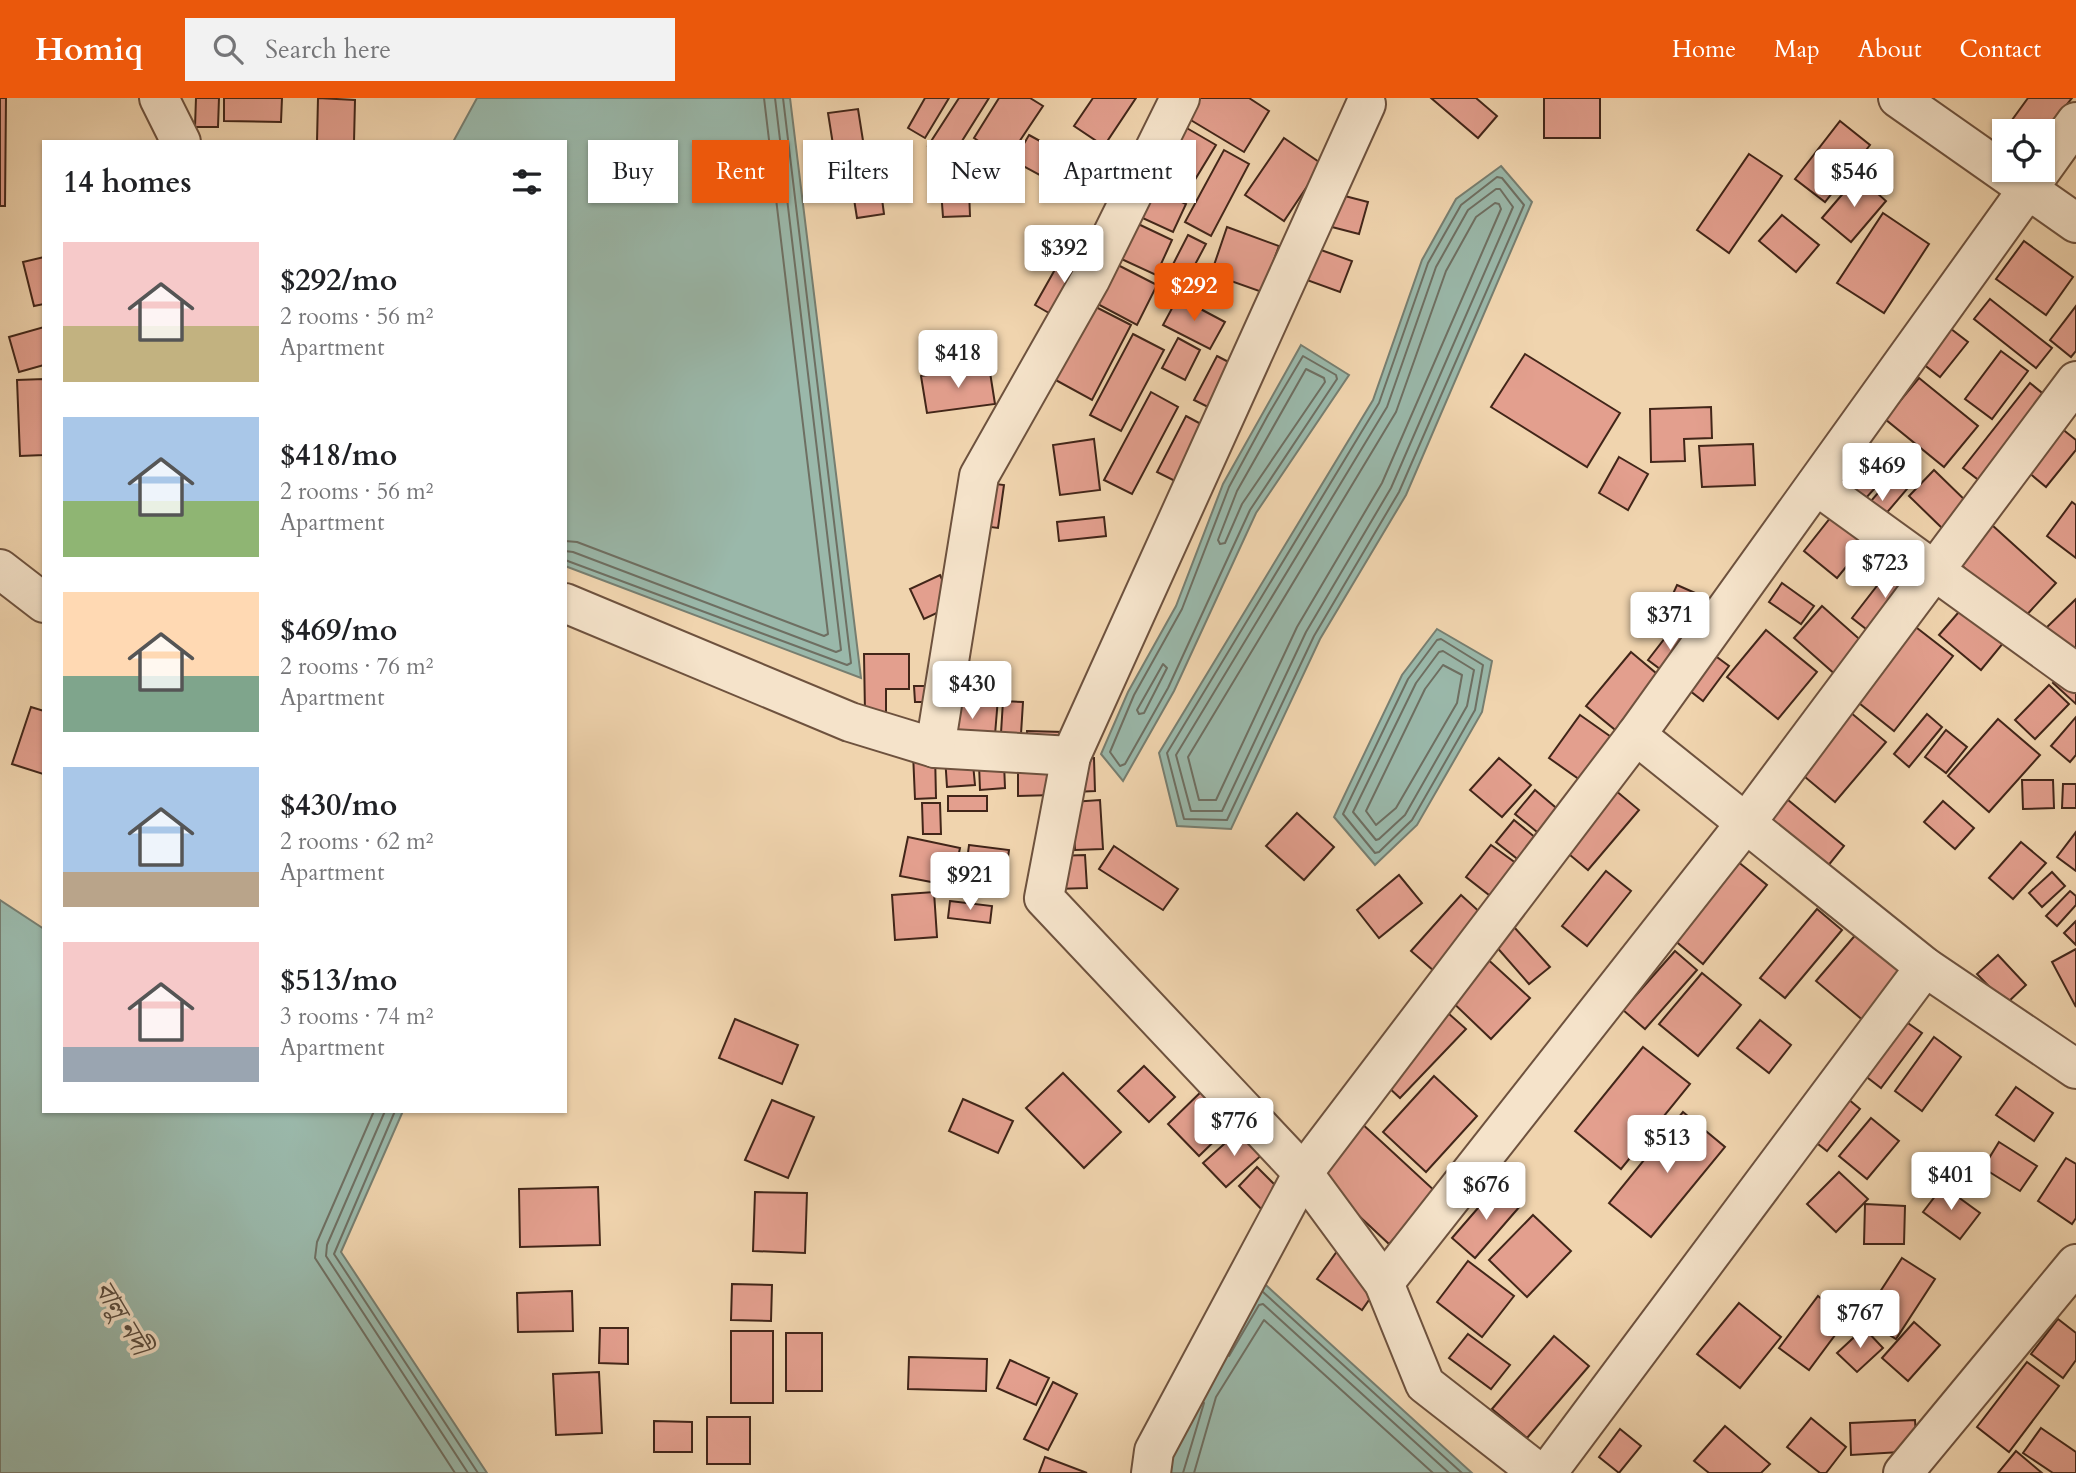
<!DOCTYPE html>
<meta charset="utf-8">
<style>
body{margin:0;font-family:Cardo,"Noto Serif Bengali",serif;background:#f2f2f2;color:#202124;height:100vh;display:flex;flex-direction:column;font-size:26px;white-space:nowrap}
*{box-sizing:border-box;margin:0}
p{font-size:23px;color:#757577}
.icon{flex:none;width:38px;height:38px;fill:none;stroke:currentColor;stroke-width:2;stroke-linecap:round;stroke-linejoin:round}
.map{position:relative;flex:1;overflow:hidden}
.side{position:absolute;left:42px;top:42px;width:525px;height:973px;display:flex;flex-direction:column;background:#fff;border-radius:0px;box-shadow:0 2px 5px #0004}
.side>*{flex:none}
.guide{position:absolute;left:588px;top:42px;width:665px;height:63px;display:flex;gap:14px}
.buttons{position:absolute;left:1992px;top:21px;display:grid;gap:14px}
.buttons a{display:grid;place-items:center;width:63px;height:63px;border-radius:0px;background:#fff;box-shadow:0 2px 5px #0004;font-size:35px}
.price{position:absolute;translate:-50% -60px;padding:0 16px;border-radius:7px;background:#fff;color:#222;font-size:23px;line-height:46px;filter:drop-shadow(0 2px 4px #0008)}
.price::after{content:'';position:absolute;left:50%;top:42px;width:21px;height:16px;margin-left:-10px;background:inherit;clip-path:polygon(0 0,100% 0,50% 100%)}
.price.current{background:#ea580c;color:#fff}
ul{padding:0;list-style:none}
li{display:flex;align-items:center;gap:21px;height:175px;padding:0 21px}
li span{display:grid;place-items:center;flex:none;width:196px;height:140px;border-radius:0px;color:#555}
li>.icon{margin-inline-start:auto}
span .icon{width:84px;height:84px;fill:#fffc;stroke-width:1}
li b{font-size:30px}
h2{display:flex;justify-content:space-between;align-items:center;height:84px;padding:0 21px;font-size:30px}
.pill{padding:0 24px;border-radius:0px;background:#fff;box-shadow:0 2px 5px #0004;font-size:24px;line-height:63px}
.pill.current{background:#ea580c;color:#fff}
header{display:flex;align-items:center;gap:42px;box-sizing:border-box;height:98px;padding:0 35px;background:#ea580c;color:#fff}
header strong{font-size:33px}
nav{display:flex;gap:38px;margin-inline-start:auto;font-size:24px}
.search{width:490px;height:63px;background:#f2f2f2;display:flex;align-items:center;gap:18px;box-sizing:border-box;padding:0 24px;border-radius:0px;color:#757577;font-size:26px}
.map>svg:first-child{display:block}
.water{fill:#9ab8aa;stroke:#777e70;stroke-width:2}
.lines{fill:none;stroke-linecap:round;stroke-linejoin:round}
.shore{stroke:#6e6f62;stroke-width:2}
.building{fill:#e39f8e;stroke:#422619;stroke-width:2}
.minor-casing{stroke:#6e523e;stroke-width:42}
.minor{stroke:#f5e3ca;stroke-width:38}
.labels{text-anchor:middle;stroke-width:7;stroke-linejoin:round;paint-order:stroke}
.water-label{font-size:28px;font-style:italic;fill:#584a3d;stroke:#f5e3ca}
</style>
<header>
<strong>Homiq</strong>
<div class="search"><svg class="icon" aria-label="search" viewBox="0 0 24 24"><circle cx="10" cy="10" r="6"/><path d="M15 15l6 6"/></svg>Search here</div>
<nav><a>Home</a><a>Map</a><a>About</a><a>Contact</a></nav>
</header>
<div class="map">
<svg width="2076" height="1375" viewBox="0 0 2076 1375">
<rect width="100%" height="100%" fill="#f0d4ae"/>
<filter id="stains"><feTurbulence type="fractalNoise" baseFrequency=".00286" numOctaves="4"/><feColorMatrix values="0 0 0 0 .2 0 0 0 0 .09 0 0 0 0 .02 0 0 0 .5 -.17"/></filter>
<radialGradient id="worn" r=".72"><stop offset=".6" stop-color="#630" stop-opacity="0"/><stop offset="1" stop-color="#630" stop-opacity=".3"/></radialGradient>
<g class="water">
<path d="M477,0H790L861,580L565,468V44H453Z"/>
<path d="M1501,68L1532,104L1406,397L1320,541L1231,731L1177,728L1159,655L1373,302L1422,162L1456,101Z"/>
<path d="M1301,247L1349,277L1256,415L1174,593L1123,683L1101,656L1128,594L1176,508L1223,386Z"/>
<path d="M1437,531L1492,563L1482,614L1417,727L1375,767L1334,719L1402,577Z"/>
<path d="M0,802L44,831V1013H403L341,1154L487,1375H0Z"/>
<path d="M1257,1179L1472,1375H1167L1192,1289Z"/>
</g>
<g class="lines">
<g class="shore">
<path d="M1497,79L1502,80L1524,107L1399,394L1314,538L1227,722L1184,721L1167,655L1379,305L1428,165L1461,107Z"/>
<path d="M1496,91H1500L1513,109L1391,390L1306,534L1222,713H1191L1176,657L1387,309L1436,169L1468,112Z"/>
<path d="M1495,105L1499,106L1501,111L1382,385L1297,529L1216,702H1199L1188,659L1396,314L1446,173L1476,119Z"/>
<path d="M1303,258L1336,277L1337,281L1250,412L1168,590L1125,666L1120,668L1110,654L1134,597L1182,511L1229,389L1268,317Z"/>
<path d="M1306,271L1324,280L1325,284L1242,406L1225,445L1220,446L1218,442L1237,393Z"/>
<path d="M565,443L577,444L824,538L828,536L764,0"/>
<path d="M565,453L573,454L836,554L841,552L775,0"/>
<path d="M565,462L847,567L851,565L783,0"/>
<path d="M1441,541L1483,567L1475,612L1412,722L1379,754L1375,755L1343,716L1408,581L1437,542Z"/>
<path d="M1443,553L1474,572L1467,608L1405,717L1379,741L1376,742L1353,714L1416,585L1439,554Z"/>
<path d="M1163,566L1167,570L1144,615L1139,616L1137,612Z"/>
<path d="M1443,567L1462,577L1457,605L1396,710L1376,727L1366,713L1425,591Z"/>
<path d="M374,1013L317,1144L315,1160L455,1375"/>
<path d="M385,1013L327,1147L326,1158L468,1375"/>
<path d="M395,1013L334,1156L478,1375"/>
<path d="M1263,1194L1462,1375"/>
<path d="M1229,1258L1259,1207L1263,1206L1449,1375"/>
<path d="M1183,1375L1204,1305"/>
<path d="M1194,1375L1216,1299L1264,1222L1433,1375"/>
</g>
</g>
<g class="building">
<path d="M0,0H6L5,108H0Z"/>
<path d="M196,0H219L218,29H195Z"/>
<path d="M224,0H282L281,24L224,23Z"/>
<path d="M318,0L355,2L354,44H317Z"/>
<path d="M925,0H949L925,40L908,30Z"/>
<path d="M959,0H989L950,62L928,48Z"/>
<path d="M999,0H1030L1043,8L1007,62L974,40Z"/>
<path d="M1093,0H1136L1104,48L1074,28Z"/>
<path d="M1195,0H1249L1269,13L1244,54L1184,18Z"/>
<path d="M1431,0H1476L1497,18L1478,40Z"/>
<rect x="1544" y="0" width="56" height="40"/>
<path d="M2028,0H2072L2042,38V33H2004Z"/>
<path d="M858,11L867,68L837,72L828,15Z"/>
<path d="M1840,23L1870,47L1825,104L1795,81Z"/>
<path d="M1178,25L1216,47L1185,98L1148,75Z"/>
<path d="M1029,37L1062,55L1047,81L1014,63Z"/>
<path d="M1284,40L1322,66L1284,123L1245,97Z"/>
<path d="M972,46L1005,71L986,97L952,73Z"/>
<path d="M1224,52L1249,66L1211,138L1185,124Z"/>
<path d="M1749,56L1782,78L1729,155L1697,132Z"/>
<path d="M879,78L884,116L857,120L851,82Z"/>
<path d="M1858,78L1886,103L1851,144L1822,120Z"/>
<path d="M1149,89L1186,106L1173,134L1136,117Z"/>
<path d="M1310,89L1368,104L1359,136L1301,121Z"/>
<path d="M969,91L970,118L943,119L941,92Z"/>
<path d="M1883,115L1929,146L1884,215L1837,185Z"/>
<path d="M1782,117L1819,147L1796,174L1759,143Z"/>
<path d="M1134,124L1172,142L1156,177L1117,159Z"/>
<path d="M1227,129L1279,148L1262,194L1211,176Z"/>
<path d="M1188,137L1206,146L1183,189L1166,180Z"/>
<path d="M2024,143L2073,179L2046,217L1996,181Z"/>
<path d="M1304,146L1352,163L1340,194L1293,177Z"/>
<path d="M1066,152L1092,167L1061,222L1035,207Z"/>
<path d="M44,159V206L34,208L23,164Z"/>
<path d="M1112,164L1157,187L1137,227L1092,203Z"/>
<path d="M1178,199L1225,224L1210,251L1163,227Z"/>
<path d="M1990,201L2052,250L2036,270L1974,221Z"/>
<path d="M1090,206L1131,227L1092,302L1052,280Z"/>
<path d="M2076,208V253L2071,259L2050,242Z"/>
<path d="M1942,224L1968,244L1940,279L1914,259Z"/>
<path d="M44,229V267L19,274L9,239Z"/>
<path d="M1133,236L1164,252L1121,333L1090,317Z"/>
<path d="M1178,240L1200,252L1185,282L1162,270Z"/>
<path d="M2001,253L2028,273L1992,321L1965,301Z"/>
<path d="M1525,256L1620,315L1587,369L1491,309Z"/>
<path d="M1217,258L1246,273L1224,317L1194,302Z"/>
<path d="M989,268L995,306L927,315L921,278Z"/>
<path d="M1919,280L1978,328L1944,369L1885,321Z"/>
<path d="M44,281V357L20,358L17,282Z"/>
<path d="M2030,285L2052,303L1985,387L1963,370Z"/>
<path d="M1151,294L1178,309L1132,396L1104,382Z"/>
<path d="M1711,309L1712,340L1684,341L1685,363L1651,364L1650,311Z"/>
<path d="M1186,318L1216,334L1187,389L1157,374Z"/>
<path d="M2056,326L2076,342V352L2046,389L2022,369Z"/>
<path d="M1094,341L1100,392L1060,397L1053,347Z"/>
<path d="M1753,346L1755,387L1702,389L1699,348Z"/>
<path d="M1619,359L1648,376L1628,412L1599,395Z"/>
<path d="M1863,359L1885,379L1845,423L1823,403Z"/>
<path d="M1898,372L1913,384L1866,439L1851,426Z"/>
<path d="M1934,372L1969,406L1944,432L1909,398Z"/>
<path d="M980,384L1004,387L998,430L974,427Z"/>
<path d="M2072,404L2076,407V460L2047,438Z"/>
<path d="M1104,419L1106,438L1059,443L1057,424Z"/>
<path d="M1831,419L1865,446L1837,480L1804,453Z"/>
<path d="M1992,427L2056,485L2022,522L1958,464Z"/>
<path d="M1894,466L1918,484L1875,538L1852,520Z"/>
<path d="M940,477L954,507L924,521L910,491Z"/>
<path d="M1782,485L1814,508L1801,526L1769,504Z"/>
<path d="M1677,487L1709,501L1694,534L1662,520Z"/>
<path d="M1977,493L2018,527L1981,572L1939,537Z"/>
<path d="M2076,501V550L2071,556L2046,530Z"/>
<path d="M1822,508L1865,546L1837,578L1794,540Z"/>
<path d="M1908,523L1953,558L1894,633L1849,597Z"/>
<path d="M1672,531L1692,546L1668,577L1648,562Z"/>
<path d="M1766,532L1817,574L1778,621L1727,579Z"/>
<path d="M1706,551L1729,568L1703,603L1680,585Z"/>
<path d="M1631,554L1663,581L1619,635L1586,608Z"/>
<path d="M864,556H909V591H886V615H865Z"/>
<path d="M2065,573L2076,583V606L2053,585Z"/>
<path d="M2049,587L2069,606L2035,641L2015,622Z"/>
<path d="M914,588H937V604H915Z"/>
<path d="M950,596L998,600L994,649L946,646Z"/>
<path d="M1003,603L1023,604L1020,652L1000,651Z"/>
<path d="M31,609L44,613L43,676L12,666Z"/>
<path d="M1850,614L1886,644L1835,704L1799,674Z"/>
<path d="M1927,616L1942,629L1909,669L1894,656Z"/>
<path d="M1580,617L1614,641L1583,684L1549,660Z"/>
<path d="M2076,619V657L2070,664L2051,648Z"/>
<path d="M1998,621L2040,657L1989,714L1948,678Z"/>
<path d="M1946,632L1967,649L1946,675L1925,659Z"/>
<path d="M1027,633L1064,634V653H1027Z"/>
<path d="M935,654L936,700L915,701L913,655Z"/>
<path d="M972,655L975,687L947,689L945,658Z"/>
<path d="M1094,660L1095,693L1074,694L1072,661Z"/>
<path d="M1499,660L1531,687L1502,719L1470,692Z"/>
<path d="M1004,665L1005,690L980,692L979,666Z"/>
<path d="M1054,667V697L1018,698V669Z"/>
<path d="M2022,682H2053L2054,710L2023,711Z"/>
<path d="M2063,686H2076V710H2062Z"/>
<path d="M1609,687L1639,712L1588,772L1558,747Z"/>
<path d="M1535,692L1561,714L1542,738L1515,716Z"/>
<path d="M1782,697L1844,748L1819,779L1756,729Z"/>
<rect x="948" y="698" width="39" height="15"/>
<path d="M1100,702L1103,751L1075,752L1072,704Z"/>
<path d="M1943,703L1974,730L1955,751L1924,724Z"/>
<path d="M922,705H940L941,736H923Z"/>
<path d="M1297,715L1334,749L1304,782L1266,748Z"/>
<path d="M1514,722L1542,745L1525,767L1496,744Z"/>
<path d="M2076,734V773L2057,759Z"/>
<path d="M908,739L960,750L952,788L900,778Z"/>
<path d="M2021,744L2046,765L2013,801L1989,780Z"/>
<path d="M969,747L1009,752L1006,774L966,770Z"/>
<path d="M1491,747L1524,771L1498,804L1466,779Z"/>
<path d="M1114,748L1178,791L1163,812L1099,771Z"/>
<path d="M1085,757L1087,790L1056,791L1055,758Z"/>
<path d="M1737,763L1767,787L1703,866L1673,841Z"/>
<path d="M1606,773L1631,793L1587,848L1562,828Z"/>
<path d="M2052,774L2065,788L2042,809L2029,795Z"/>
<path d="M963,776L992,779L990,799L961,797Z"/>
<path d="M1399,777L1422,805L1379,840L1357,812Z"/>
<path d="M2070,793L2076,798V807L2057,828L2046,818Z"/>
<path d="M934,794L937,839L895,842L892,797Z"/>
<path d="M1461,797L1483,817L1434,873L1411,853Z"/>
<path d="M950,803L992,808L990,825L948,820Z"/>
<path d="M1817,811L1842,832L1785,900L1760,880Z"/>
<path d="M2076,823V847L2064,835Z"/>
<path d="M1514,829L1550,869L1529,886L1494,846Z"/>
<path d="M1858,834L1906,874L1865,924L1816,883Z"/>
<path d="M2076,851V909L2052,864Z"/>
<path d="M1675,853L1697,872L1645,931L1623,912Z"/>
<path d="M1483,857L1530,900L1491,941L1446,898Z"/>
<path d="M1998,857L2026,887L2006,906L1977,876Z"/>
<path d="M1702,875L1741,907L1698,958L1659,926Z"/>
<path d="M1439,907L1466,931L1400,1000L1374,976Z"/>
<path d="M1895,916L1922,935L1881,990L1855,970Z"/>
<path d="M735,921L798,947L782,986L719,960Z"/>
<path d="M1760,922L1791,947L1769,975L1737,950Z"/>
<path d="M1934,939L1961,959L1922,1013L1895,993Z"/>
<path d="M1643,949L1690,986L1621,1071L1575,1033Z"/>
<path d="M1144,968L1175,999L1149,1024L1118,993Z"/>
<path d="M1063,975L1121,1034L1084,1070L1026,1010Z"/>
<path d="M1434,978L1477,1018L1426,1074L1383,1034Z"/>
<path d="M1207,988L1238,1020L1199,1058L1168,1026Z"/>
<path d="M2016,989L2053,1015L2034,1043L1996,1017Z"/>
<path d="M1842,996L1860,1011L1827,1053L1809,1039Z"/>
<path d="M963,1001L1013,1023L998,1055L949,1033Z"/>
<path d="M772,1002L814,1019L788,1080L745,1062Z"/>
<path d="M1683,1014L1725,1049L1651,1139L1609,1105Z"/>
<path d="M1871,1020L1899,1043L1867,1081L1839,1058Z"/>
<path d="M1359,1023L1437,1095L1389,1146L1312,1074Z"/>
<path d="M1242,1030L1265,1054L1226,1089L1203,1065Z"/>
<path d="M1999,1044L2037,1068L2020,1093L1983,1070Z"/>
<path d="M2066,1060L2076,1066V1120L2072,1126L2038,1103Z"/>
<path d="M1257,1069L1286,1098L1267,1117L1239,1088Z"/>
<path d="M1839,1074L1868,1101L1836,1134L1807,1106Z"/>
<path d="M1498,1087L1521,1107L1475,1160L1452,1140Z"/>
<path d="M1943,1088L1980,1115L1960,1141L1923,1114Z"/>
<path d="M598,1089L600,1147L520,1149L519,1091Z"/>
<path d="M755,1094L807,1095L805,1155L753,1153Z"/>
<path d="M1865,1106L1905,1108L1904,1146H1864Z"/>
<path d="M1533,1117L1571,1153L1527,1199L1489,1162Z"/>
<path d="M1338,1152L1382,1183L1362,1212L1317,1181Z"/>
<path d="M1902,1160L1935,1181L1896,1241L1863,1220Z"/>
<path d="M1468,1163L1514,1198L1482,1239L1437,1204Z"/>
<path d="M732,1186L772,1187L771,1223L731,1222Z"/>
<path d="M572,1193L573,1233L518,1234L517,1195Z"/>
<path d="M1818,1198L1847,1221L1809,1272L1779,1250Z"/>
<path d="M1739,1205L1781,1239L1740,1290L1697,1256Z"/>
<path d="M2058,1221L2076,1235V1262L2063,1280L2031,1256Z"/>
<path d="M1914,1224L1940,1247L1908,1283L1882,1260Z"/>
<path d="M600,1230H628V1266L599,1265Z"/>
<path d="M1864,1230L1883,1250L1857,1274L1837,1255Z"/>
<rect x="731" y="1233" width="42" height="72"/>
<rect x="786" y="1235" width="36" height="58"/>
<path d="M1468,1236L1510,1267L1491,1291L1449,1260Z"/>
<path d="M1554,1238L1589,1268L1527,1340L1492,1311Z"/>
<path d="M909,1259L987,1261L986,1293L908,1291Z"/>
<path d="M1010,1262L1049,1280L1036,1307L997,1290Z"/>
<path d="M2027,1264L2059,1288L2009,1354L1977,1329Z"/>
<path d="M599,1274L602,1335L556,1337L553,1276Z"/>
<path d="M1053,1284L1077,1296L1048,1352L1024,1341Z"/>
<rect x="707" y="1319" width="43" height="47"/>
<path d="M1811,1320L1846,1349L1826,1375H1820L1787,1349Z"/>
<path d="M1915,1322L1917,1353L1851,1357L1850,1325Z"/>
<path d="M654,1323L692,1324V1354H654Z"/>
<path d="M1725,1328L1770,1366L1761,1375H1709L1694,1363Z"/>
<path d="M2041,1330L2076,1354V1375H2053L2023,1355Z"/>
<path d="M1620,1331L1641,1348L1619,1375L1599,1359Z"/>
<path d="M2016,1353L2042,1375H1998Z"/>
<path d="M1045,1359L1087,1375H1039Z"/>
</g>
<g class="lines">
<g class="minor-casing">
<g id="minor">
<path d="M159,0L181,44"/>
<path d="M1898,0L2076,125"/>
<path d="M1816,387L2076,575"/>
<path d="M0,471L44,505"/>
<path d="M565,505L850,624L935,650L1071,658L1366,6"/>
<path d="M1636,637L1925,869L2076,971"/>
<path d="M935,650L979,378L1090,182L1180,0"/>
<path d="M1071,658L1044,800L1303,1075L1384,1185L1425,1286L1539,1375"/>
<path d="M1384,1185L1745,726L2076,283"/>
<path d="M1151,1375L1154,1353L1303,1075L1636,637L2076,24"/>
<path d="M1547,1375L1925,869"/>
<path d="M1903,1375L2076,1166"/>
</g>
</g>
<use href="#minor" class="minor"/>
</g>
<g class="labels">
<g class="water-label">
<text transform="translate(123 1219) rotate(59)" y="10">বালু নদী</text>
</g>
</g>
<rect width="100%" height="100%" filter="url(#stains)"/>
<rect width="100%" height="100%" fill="url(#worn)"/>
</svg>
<div class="buttons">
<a><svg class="icon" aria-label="locate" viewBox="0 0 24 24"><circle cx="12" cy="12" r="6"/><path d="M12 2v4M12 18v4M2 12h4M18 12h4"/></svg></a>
</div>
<b class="price" style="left:1854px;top:111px">$546</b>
<b class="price" style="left:1064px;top:187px">$392</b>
<b class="price current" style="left:1194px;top:225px">$292</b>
<b class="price" style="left:958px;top:292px">$418</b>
<b class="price" style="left:1882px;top:405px">$469</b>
<b class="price" style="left:1885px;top:502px">$723</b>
<b class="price" style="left:1670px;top:554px">$371</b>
<b class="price" style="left:972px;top:623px">$430</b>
<b class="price" style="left:970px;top:814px">$921</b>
<b class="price" style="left:1234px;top:1060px">$776</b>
<b class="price" style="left:1667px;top:1077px">$513</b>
<b class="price" style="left:1951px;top:1114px">$401</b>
<b class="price" style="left:1486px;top:1124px">$676</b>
<b class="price" style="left:1860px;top:1252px">$767</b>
<div class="guide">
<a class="pill">Buy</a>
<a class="pill current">Rent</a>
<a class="pill">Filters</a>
<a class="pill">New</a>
<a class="pill">Apartment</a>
</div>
<section class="side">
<h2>14 homes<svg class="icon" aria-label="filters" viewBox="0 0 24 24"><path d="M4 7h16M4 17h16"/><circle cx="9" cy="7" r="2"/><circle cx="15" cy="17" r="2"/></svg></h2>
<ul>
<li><span style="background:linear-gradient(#f6c9c9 60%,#c2b280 0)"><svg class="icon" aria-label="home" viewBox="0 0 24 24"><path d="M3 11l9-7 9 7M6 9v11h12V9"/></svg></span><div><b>$292/mo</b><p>2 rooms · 56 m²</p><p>Apartment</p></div></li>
<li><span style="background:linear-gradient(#a9c7e8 60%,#8fb573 0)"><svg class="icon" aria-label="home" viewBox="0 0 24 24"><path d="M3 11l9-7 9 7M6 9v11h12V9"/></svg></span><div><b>$418/mo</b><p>2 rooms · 56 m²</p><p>Apartment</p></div></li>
<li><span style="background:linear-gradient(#ffd9b3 60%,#7fa58c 0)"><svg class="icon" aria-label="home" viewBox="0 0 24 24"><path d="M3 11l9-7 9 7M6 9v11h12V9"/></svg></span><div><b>$469/mo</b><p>2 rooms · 76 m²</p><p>Apartment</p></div></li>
<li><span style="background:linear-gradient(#a9c7e8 75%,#b9a48a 0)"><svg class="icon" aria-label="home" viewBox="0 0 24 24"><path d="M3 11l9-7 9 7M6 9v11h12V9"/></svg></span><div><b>$430/mo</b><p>2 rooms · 62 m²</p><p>Apartment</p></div></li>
<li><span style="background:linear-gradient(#f6c9c9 75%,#9aa5b1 0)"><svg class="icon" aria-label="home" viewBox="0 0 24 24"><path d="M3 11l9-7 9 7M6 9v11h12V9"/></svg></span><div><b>$513/mo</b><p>3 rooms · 74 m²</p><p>Apartment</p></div></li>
</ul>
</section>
</div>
